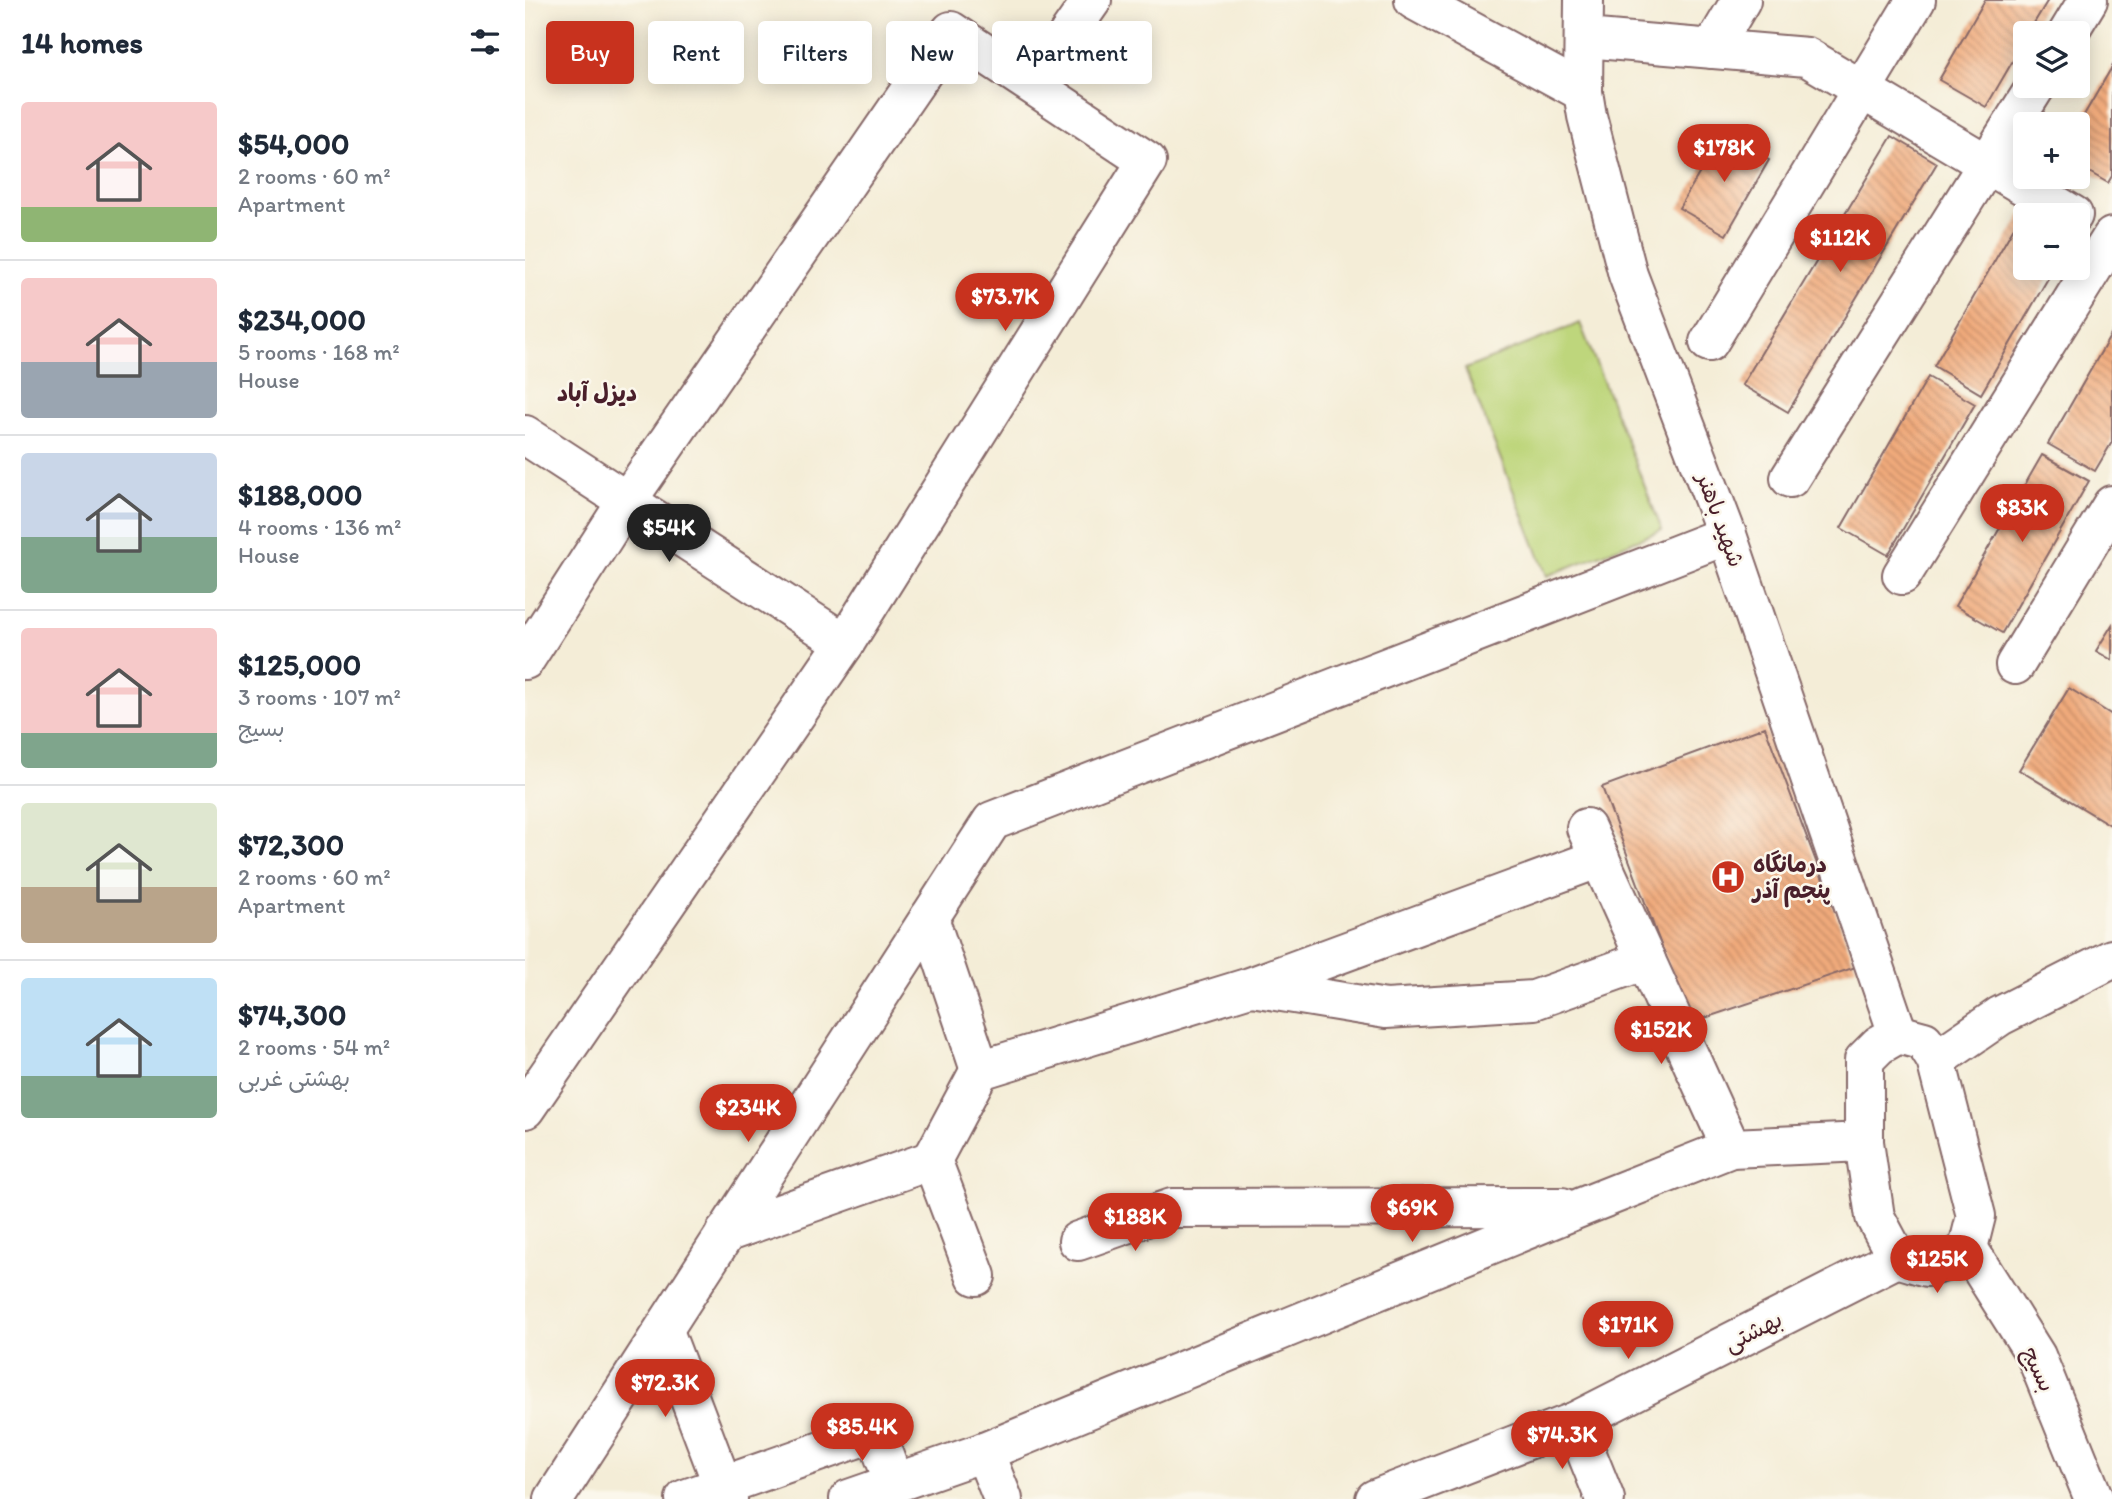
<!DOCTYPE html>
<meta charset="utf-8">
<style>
body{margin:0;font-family:Itim,"Playpen Sans Arabic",sans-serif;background:#f6f6f7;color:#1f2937;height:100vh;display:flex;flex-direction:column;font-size:26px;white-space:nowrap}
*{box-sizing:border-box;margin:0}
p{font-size:23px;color:#747a83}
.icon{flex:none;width:38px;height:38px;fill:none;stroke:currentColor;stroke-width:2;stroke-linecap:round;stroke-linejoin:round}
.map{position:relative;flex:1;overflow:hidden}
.sheet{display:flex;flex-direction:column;background:#fff;width:525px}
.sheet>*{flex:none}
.hud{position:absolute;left:21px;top:21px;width:665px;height:63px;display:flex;gap:14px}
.controls{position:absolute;left:1488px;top:21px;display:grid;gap:14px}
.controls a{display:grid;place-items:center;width:77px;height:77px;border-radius:7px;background:#fff;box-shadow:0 4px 18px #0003;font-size:35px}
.price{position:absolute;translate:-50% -60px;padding:0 16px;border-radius:24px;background:#c8321e;color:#fff;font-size:23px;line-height:46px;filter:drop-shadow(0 2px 4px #0008)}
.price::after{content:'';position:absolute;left:50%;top:42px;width:21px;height:16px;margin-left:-10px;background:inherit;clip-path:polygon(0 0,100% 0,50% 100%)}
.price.selected{background:#222;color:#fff}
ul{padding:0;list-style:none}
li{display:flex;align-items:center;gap:21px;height:175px;padding:0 21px}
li+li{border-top:2px solid #e0e1e3}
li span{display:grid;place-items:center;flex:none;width:196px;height:140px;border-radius:7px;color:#555}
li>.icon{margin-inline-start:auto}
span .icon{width:84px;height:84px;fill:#fffc;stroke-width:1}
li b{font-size:30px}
h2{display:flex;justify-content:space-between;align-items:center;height:84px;padding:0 21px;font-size:30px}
.chip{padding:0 24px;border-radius:7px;background:#fff;box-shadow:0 4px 18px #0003;font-size:24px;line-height:63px}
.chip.selected{background:#c8321e;color:#fff}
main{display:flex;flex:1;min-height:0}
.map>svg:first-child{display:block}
.garden{fill:#bed67b;stroke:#847a53;stroke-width:2}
.building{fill:url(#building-back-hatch)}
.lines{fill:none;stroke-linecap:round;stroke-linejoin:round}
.minor-casing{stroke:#866767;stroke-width:42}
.minor{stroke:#fff;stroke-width:38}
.labels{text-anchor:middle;stroke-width:5;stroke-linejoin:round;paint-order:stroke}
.street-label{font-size:23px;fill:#4a1f2b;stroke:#fbf7ec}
.poi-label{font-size:23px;font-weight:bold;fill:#4a1f2b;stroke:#fbf7ec;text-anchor:start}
.neighbourhood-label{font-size:24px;font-weight:bold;fill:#4a1f2b;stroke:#fbf7ec}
</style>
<main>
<section class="sheet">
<h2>14 homes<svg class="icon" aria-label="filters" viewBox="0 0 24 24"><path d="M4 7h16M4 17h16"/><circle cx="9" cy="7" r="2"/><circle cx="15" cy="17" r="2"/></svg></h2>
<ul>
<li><span style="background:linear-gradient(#f6c9c9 75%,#8fb573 0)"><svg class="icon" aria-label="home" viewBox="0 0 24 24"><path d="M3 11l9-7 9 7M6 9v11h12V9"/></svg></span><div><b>$54,000</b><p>2 rooms · 60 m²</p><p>Apartment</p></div></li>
<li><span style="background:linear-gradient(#f6c9c9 60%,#9aa5b1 0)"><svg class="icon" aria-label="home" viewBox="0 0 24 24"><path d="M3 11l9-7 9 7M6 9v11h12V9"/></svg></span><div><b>$234,000</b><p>5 rooms · 168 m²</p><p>House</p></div></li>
<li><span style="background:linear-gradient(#c9d6e8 60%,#7fa58c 0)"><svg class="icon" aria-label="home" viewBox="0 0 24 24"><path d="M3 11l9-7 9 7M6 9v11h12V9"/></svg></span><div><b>$188,000</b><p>4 rooms · 136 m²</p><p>House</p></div></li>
<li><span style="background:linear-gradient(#f6c9c9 75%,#7fa58c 0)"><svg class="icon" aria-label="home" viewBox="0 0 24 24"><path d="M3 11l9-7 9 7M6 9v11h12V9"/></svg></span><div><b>$125,000</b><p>3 rooms · 107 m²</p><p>بسیج</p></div></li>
<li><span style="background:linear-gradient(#dfe7d0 60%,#b9a48a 0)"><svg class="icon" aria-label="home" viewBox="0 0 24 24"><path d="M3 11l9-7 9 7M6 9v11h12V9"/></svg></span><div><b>$72,300</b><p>2 rooms · 60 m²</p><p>Apartment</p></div></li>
<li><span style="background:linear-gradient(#bfe0f5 70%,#7fa58c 0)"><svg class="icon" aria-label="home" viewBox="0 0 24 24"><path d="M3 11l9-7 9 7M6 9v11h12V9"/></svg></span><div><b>$74,300</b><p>2 rooms · 54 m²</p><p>بهشتی غربی</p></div></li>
</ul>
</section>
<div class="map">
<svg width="1587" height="1499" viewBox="0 0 1587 1499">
<defs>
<pattern id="building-back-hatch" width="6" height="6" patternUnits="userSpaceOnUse" patternTransform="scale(1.75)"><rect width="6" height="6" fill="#f0aa7b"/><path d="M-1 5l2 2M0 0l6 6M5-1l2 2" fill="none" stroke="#c48a65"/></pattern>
</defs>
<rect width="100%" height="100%" fill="#fbf7ec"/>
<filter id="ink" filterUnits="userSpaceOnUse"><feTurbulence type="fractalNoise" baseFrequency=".0143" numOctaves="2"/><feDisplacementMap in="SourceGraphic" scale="14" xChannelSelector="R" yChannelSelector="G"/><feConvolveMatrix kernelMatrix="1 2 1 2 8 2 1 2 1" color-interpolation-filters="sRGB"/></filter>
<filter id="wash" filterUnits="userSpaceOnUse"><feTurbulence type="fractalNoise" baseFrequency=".00686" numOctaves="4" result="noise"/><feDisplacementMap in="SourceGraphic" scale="28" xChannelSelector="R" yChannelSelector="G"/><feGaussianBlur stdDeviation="1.57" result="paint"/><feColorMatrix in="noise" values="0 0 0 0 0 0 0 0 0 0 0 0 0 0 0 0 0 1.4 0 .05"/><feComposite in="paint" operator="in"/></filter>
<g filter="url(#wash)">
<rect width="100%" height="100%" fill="#f4edd7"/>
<path class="garden" d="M1055,323L1137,530L1022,576L940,369Z"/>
<g id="blocks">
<g class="building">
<path d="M1460,0H1523L1503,33H1500V40L1461,107L1414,80Z"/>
<path d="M1587,67V176L1583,183L1552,165V127Z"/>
<path d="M1198,133L1244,160L1201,235L1154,208Z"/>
<path d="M1367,136L1412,163L1263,412L1217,385Z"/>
<path d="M1496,215L1500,217V268H1529L1456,394L1409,366Z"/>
<path d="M1587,333V442L1570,471L1523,444Z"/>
<path d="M1403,377L1450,404L1363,555L1316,528Z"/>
<path d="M1517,455L1564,481L1477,633L1430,606Z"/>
<path d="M1587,625V660L1571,651Z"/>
<path d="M1544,688L1587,715V826L1494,770Z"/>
<path d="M1240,727L1331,967L1165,1023L1077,787Z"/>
</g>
</g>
</g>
<g filter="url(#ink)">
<use href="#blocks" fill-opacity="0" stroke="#866767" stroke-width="2"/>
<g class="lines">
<g class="minor-casing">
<g id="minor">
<path d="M889,0L1058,92"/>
<path d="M1059,0L1058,92L1062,116L1103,275L1202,535L1373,1034"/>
<path d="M1543,33L1563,0"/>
<path d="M1060,38L1282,57L1548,215"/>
<path d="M535,46L567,0"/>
<path d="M1187,49L1216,0"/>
<path d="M1184,342L1391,0"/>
<path d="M0,435L320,643"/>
<path d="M1265,478L1511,86"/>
<path d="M1377,575L1587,237"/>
<path d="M0,660L102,501L426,31L622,161L320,643L0,1109"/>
<path d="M1490,665L1587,505"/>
<path d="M1061,828L1206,1148"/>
<path d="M404,918L455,1070"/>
<path d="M727,987L861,1009L1009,1000L1121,960"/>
<path d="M1373,1034L1399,1041L1411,1060L1451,1216L1443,1248L1427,1260L1402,1267L1372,1258L1350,1217L1339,1142V1060L1354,1045Z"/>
<path d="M1411,1060L1475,1016L1587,959"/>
<path d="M407,1160L451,1276"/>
<path d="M200,1233L407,1160L455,1070L725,987L1075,858"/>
<path d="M553,1241L647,1208L1037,1207"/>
<path d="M1443,1248L1511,1356L1569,1499"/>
<path d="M139,1331L203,1499"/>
<path d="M1049,1422L1080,1499"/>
<path d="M459,1452L478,1499"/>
<path d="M29,1499L467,821L1202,535"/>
<path d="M160,1499L350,1432L369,1483"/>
<path d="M324,1499L459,1452L1057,1207L1206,1148L1339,1142"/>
<path d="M850,1499L1049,1422L1372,1258"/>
</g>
</g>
<use href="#minor" class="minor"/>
</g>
</g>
<defs>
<g id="hospital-disc" transform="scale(1.75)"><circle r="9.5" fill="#c8321e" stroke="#fbf7ec"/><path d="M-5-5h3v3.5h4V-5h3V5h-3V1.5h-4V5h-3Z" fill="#fff"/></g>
</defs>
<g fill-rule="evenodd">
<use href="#hospital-disc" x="1203" y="877"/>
</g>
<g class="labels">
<g class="street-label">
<text transform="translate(1196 520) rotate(70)" y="8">شهید باهنر</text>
<text transform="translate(1228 1331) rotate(-27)" y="8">بهشتی</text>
<text transform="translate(1514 1369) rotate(65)" y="8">بسیج</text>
</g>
<g class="poi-label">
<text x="1228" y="872">درمانگاه<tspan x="1228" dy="26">پنجم آذر</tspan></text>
</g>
<g class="neighbourhood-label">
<text x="72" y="401">دیزل آباد</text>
</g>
</g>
</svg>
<div class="controls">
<a><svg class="icon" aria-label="layers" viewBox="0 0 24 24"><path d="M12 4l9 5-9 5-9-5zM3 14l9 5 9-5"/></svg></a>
<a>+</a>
<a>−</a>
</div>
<b class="price" style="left:1199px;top:184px">$178K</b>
<b class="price" style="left:1315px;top:274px">$112K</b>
<b class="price" style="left:480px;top:333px">$73.7K</b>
<b class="price" style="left:1497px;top:544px">$83K</b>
<b class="price selected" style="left:144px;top:564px">$54K</b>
<b class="price" style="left:1136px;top:1066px">$152K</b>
<b class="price" style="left:223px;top:1144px">$234K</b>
<b class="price" style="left:887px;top:1244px">$69K</b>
<b class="price" style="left:610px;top:1253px">$188K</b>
<b class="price" style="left:1412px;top:1295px">$125K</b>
<b class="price" style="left:1103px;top:1361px">$171K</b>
<b class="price" style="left:140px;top:1419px">$72.3K</b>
<b class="price" style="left:337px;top:1463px">$85.4K</b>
<b class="price" style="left:1037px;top:1471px">$74.3K</b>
<div class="hud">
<a class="chip selected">Buy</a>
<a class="chip">Rent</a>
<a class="chip">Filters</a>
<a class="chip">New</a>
<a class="chip">Apartment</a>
</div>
</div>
</main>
